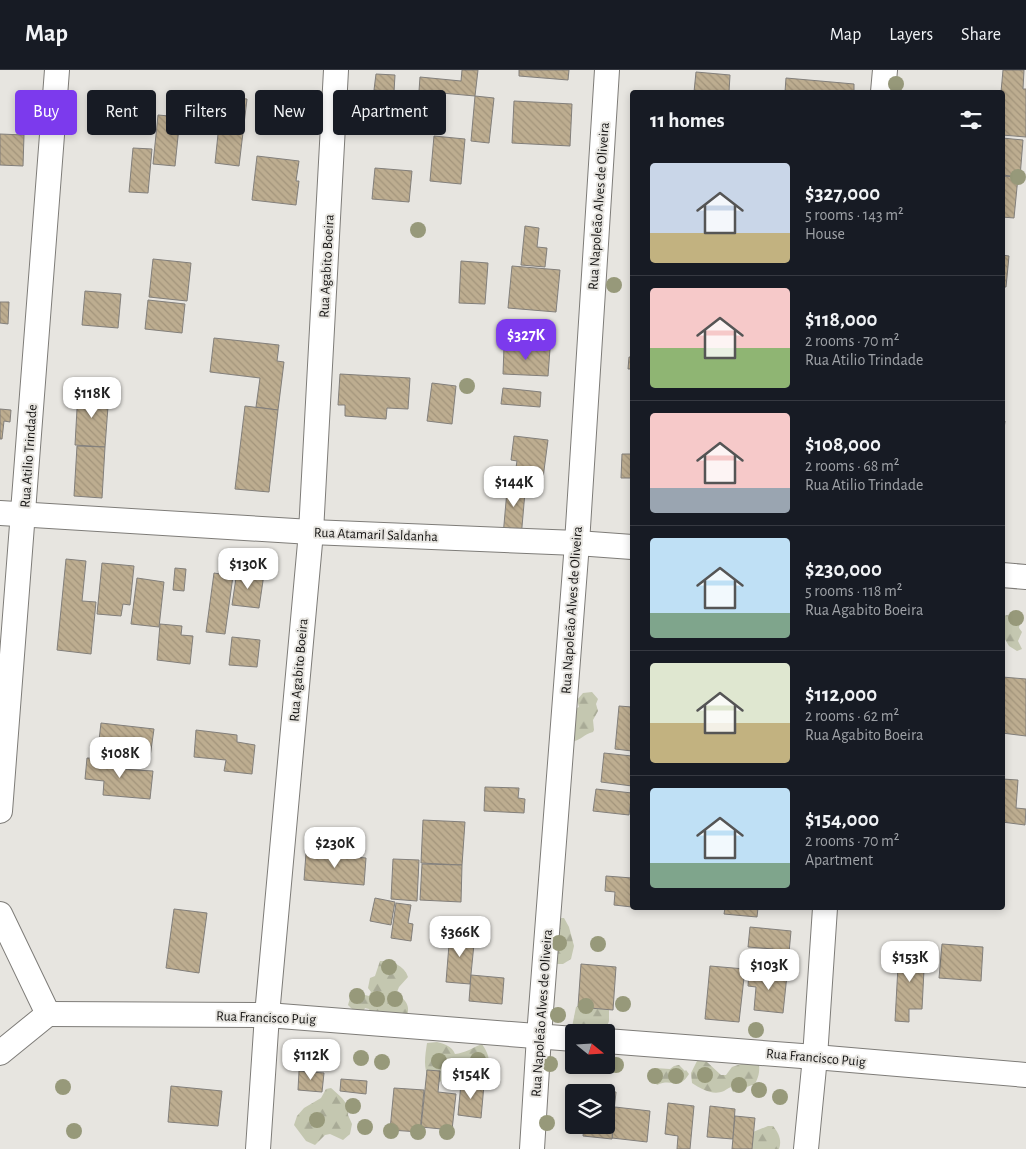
<!DOCTYPE html>
<meta charset="utf-8">
<style>
body{margin:0;font-family:"Alegreya Sans",sans-serif;background:#242831;color:#f1f3f6;height:100vh;display:flex;flex-direction:column;font-size:19px;white-space:nowrap}
*{box-sizing:border-box;margin:0}
p{font-size:16px;color:#9ea1a6}
.icon{flex:none;width:28px;height:28px;fill:none;stroke:currentColor;stroke-width:2;stroke-linecap:round;stroke-linejoin:round}
.map{position:relative;flex:1;overflow:hidden}
.details{position:absolute;left:630px;top:20px;width:375px;height:820px;display:flex;flex-direction:column;background:#171b24;border-radius:5px;box-shadow:0 2px 8px #0003}
.details>*{flex:none}
.hud{position:absolute;left:15px;top:20px;width:475px;height:45px;display:flex;gap:10px}
.needle{width:32px;rotate:108deg}
.buttons{position:absolute;left:565px;top:954px;display:grid;gap:10px}
.buttons a{display:grid;place-items:center;width:50px;height:50px;border-radius:5px;background:#171b24;box-shadow:0 2px 8px #0003;font-size:25px}
.price{position:absolute;translate:-50% -42px;padding:0 11px;border-radius:10px;background:#fff;color:#222;font-size:16px;line-height:32px;filter:drop-shadow(0 1px 2px #0008)}
.price::after{content:'';position:absolute;left:50%;top:30px;width:15px;height:11px;margin-left:-8px;background:inherit;clip-path:polygon(0 0,100% 0,50% 100%)}
.price.current{background:#7c3aed;color:#fff}
ul{padding:0;list-style:none}
li{display:flex;align-items:center;gap:15px;height:125px;padding:0 20px}
li+li{border-top:1px solid #363941}
li span{display:grid;place-items:center;flex:none;width:140px;height:100px;border-radius:5px;color:#555}
li>.icon{margin-inline-start:auto}
span .icon{width:60px;height:60px;fill:#fffc;stroke-width:1}
li b{font-size:21px}
h2{display:flex;justify-content:space-between;align-items:center;height:60px;padding:0 20px;font-size:21px}
.pill{padding:0 18px;border-radius:5px;background:#171b24;box-shadow:0 2px 8px #0003;font-size:18px;line-height:45px}
.pill.current{background:#7c3aed;color:#fff}
header{display:flex;align-items:center;gap:30px;box-sizing:border-box;height:70px;padding:0 25px;background:#171b24;border-bottom:1px solid #363941}
header strong{font-size:24px}
nav{display:flex;gap:28px;margin-inline-start:auto;font-size:18px}
.map>svg:first-child{display:block}
.forest{fill:url(#forest-firs)}
.building{fill:url(#building-back-hatch);stroke:#827f7b}
.lines{fill:none;stroke-linecap:round;stroke-linejoin:round}
.minor-casing{stroke:#7e7c78;stroke-width:26}
.minor{stroke:#fff;stroke-width:24}
.tree{fill:#97997a}
.labels{text-anchor:middle;stroke-width:4;stroke-linejoin:round;paint-order:stroke}
.street-label{font-size:14px;fill:#171615;stroke:#e7e5e0}
</style>
<header>
<strong>Map</strong>
<nav><a>Map</a><a>Layers</a><a>Share</a></nav>
</header>
<div class="map">
<svg width="1026" height="1079" viewBox="0 0 1026 1079">
<defs>
<pattern id="forest-firs" width="22" height="20" patternUnits="userSpaceOnUse" patternTransform="scale(1.25)"><rect width="22" height="20" fill="#c4c7b0"/><path d="M5 1l3.5 6h-7zM16 11l3.5 6h-7z" fill="#a8aa96"/></pattern>
<pattern id="building-back-hatch" width="6" height="6" patternUnits="userSpaceOnUse" patternTransform="scale(1.25)"><rect width="6" height="6" fill="#bdad90"/><path d="M-1 5l2 2M0 0l6 6M5-1l2 2" fill="none" stroke="#a2947b"/></pattern>
</defs>
<rect width="100%" height="100%" fill="#e7e5e0"/>
<g class="forest">
<path d="M1007,545L1020,550L1019,558L1022,562L1018,571L1022,579L1017,581L1009,576L1003,566V546Z"/>
<path d="M592,622L598,629L596,634L598,641L593,650L594,660L593,662C584,664 580,671 571,672L575,639L579,637L577,630L583,623Z"/>
<path d="M554,848H564L569,857L574,876L571,889L563,894H553Z"/>
<path d="M380,891C392,891 404,895 408,907L399,917L397,922C404,930 411,934 407,946L373,948L369,939L365,938L364,940L355,942L348,935L352,921H362L365,925L369,926L371,922L368,918L370,908L375,906Z"/>
<path d="M585,932L609,937V951L605,962H595L582,956L572,957L576,937Z"/>
<path d="M437,972C444,974 452,976 455,984C465,983 472,978 482,974C491,987 491,995 482,1008L454,1003L438,1013L429,1010C423,997 425,987 427,973Z"/>
<path d="M698,989L707,992L721,1005H726L732,997L750,991L759,995C760,1002 758,1008 755,1014L733,1022L731,1017C728,1018 726,1020 724,1021C713,1026 701,1019 692,1013L691,1003Z"/>
<path d="M679,995L685,1001L686,1000L689,1004C678,1022 673,1007 657,1015L654,1011L652,1001L655,998L670,999L674,996Z"/>
<path d="M331,1018C339,1025 351,1034 348,1045L352,1054L350,1064L343,1070L330,1064L325,1065L315,1075L306,1071L294,1055L297,1046L304,1038L321,1028L326,1019Z"/>
<path d="M768,1056H773C779,1063 782,1071 779,1079H750L753,1062Z"/>
</g>
<g class="building">
<path d="M462,0H478L475,26L419,21L420,7L461,11Z"/>
<path d="M519,0H569L568,10L519,6Z"/>
<path d="M1003,0H1024L1023,19H1026V67L1002,65L1001,22Z"/>
<path d="M696,2L730,5L729,22H694Z"/>
<path d="M376,4L395,5L394,22L374,20Z"/>
<path d="M786,8L854,14V22H785Z"/>
<path d="M222,26L247,29L239,96L215,93Z"/>
<path d="M475,26L494,28L489,73L471,71Z"/>
<path d="M514,31L572,34L570,76L512,73Z"/>
<path d="M158,45L180,47L175,96L153,94Z"/>
<path d="M0,64L24,65L23,96L0,95Z"/>
<path d="M434,66L465,69L461,114L430,111Z"/>
<path d="M1002,68L1023,70L1020,107L1002,105Z"/>
<path d="M133,78L152,79L148,123L129,122Z"/>
<path d="M257,86L299,91L296,111H299L296,135L252,130Z"/>
<path d="M375,98L412,101L409,132L372,129Z"/>
<path d="M1002,106L1018,107L1014,148L1002,147Z"/>
<path d="M525,156L539,158L537,177L547,178L545,197L521,195Z"/>
<path d="M1002,185L1009,186L1006,217H1002Z"/>
<path d="M153,189L191,193L187,231L149,227Z"/>
<path d="M461,191L488,193L485,234L459,233Z"/>
<path d="M512,196L560,200L556,242L508,238Z"/>
<path d="M85,221L121,224L118,258L82,255Z"/>
<path d="M148,230L185,234L182,263L145,259Z"/>
<path d="M0,232H9L8,254L0,253Z"/>
<path d="M214,268L279,275L277,291L284,292L278,340L256,337L260,308L210,302Z"/>
<path d="M504,277L550,279L548,306L503,304Z"/>
<path d="M629,287H632V299H628Z"/>
<path d="M340,304L410,308L408,339L387,338L386,349L345,346V335H338Z"/>
<path d="M432,313L456,316L452,354L427,351Z"/>
<path d="M503,318L541,322L540,337L501,334Z"/>
<path d="M78,321L109,323L105,377L75,375Z"/>
<path d="M245,336L278,340L269,422L235,419Z"/>
<path d="M0,339L11,340L10,352L4,351L2,369H0Z"/>
<path d="M1002,351H1005L1002,375Z"/>
<path d="M514,366L548,370L543,408L515,404L517,391L511,390Z"/>
<path d="M77,376L105,377L102,428L74,426Z"/>
<path d="M622,384H632V408H621Z"/>
<path d="M508,409L526,411L521,468L503,466Z"/>
<path d="M66,489L86,491L82,531L96,532L91,584L57,580Z"/>
<path d="M102,493L134,496L130,535L123,534L121,546L97,544Z"/>
<path d="M175,498L186,499L184,521L173,520Z"/>
<path d="M237,501L264,504L259,538L232,535Z"/>
<path d="M214,503L233,506L225,564L206,562Z"/>
<path d="M137,508L164,512L159,557L131,554Z"/>
<path d="M160,554L182,556L181,565L193,566L190,594L157,590Z"/>
<path d="M232,567L260,570L257,597L229,595Z"/>
<path d="M1002,607L1026,609V666L1002,663Z"/>
<path d="M619,636L632,637V681L615,679Z"/>
<path d="M101,653L154,659L149,694L113,690L114,681L98,679Z"/>
<path d="M196,660L237,665V672L255,675L252,704L224,701L226,690L194,687Z"/>
<path d="M604,683L632,686V716L601,712Z"/>
<path d="M87,688L107,689V694L121,696V699L153,701L150,729L103,725L104,711L85,709Z"/>
<path d="M1002,709L1018,710L1016,738L1026,739L1025,755L1002,752Z"/>
<path d="M485,717L519,718L518,728L525,729L524,743L484,741Z"/>
<path d="M596,719L632,723L629,745L593,741Z"/>
<path d="M423,750L465,752L462,795L421,793Z"/>
<path d="M306,783L366,788L364,815L304,810Z"/>
<path d="M393,789L419,790L417,831L391,829Z"/>
<path d="M422,794L462,795L461,832L420,830Z"/>
<path d="M606,806L632,808V837L614,835L615,822L605,821Z"/>
<path d="M375,828L395,832L391,855L370,851Z"/>
<path d="M396,833L411,835L408,853L413,854L411,871L391,868Z"/>
<path d="M725,838H758L757,847L724,844Z"/>
<path d="M174,839L207,843L199,903L166,898Z"/>
<path d="M750,857L791,861L787,905L771,903L773,879L748,877Z"/>
<path d="M450,862L475,864L470,914L446,912Z"/>
<path d="M942,874L983,877L981,911L939,908Z"/>
<path d="M899,878L925,880L922,939H909V952L895,951Z"/>
<path d="M581,894L616,897L613,940L578,937Z"/>
<path d="M710,896L745,899L739,952L705,949Z"/>
<path d="M749,901L787,905L783,943L754,940L756,917L748,916Z"/>
<path d="M471,905L504,908L502,934L469,931Z"/>
<path d="M427,1000L440,1001L438,1022L456,1024L452,1060L421,1057Z"/>
<path d="M299,1001L324,1003L322,1022L298,1020Z"/>
<path d="M341,1009L367,1011L366,1024L340,1021Z"/>
<path d="M461,1013L484,1015L481,1048L458,1045Z"/>
<path d="M171,1016L222,1021L218,1056L168,1052Z"/>
<path d="M394,1018L424,1020L420,1062L390,1060Z"/>
<path d="M571,1018L616,1022L614,1041L606,1040V1022H574V1037H569Z"/>
<path d="M668,1033L694,1036L690,1079H677L678,1066L665,1064Z"/>
<path d="M710,1036L735,1039L733,1069L707,1067Z"/>
<path d="M615,1037L650,1041L647,1072L612,1068Z"/>
<path d="M606,1040L614,1041L612,1069L583,1066L584,1055H606Z"/>
<path d="M735,1046L755,1048L752,1079H732Z"/>
</g>
<g class="lines">
<g class="minor-casing">
<g id="minor">
<path d="M883,22L885,0"/>
<path d="M0,443L311,462L577,473L632,477"/>
<path d="M1002,505L1026,507"/>
<path d="M0,741L57,0"/>
<path d="M0,844L48,944"/>
<path d="M48,944L267,945L574,969"/>
<path d="M606,971L815,987L1026,1005"/>
<path d="M0,983L48,944"/>
<path d="M258,1079L267,945L311,462L336,0"/>
<path d="M532,1079L539,966L577,473L607,0"/>
<path d="M806,1079L815,987L825,838"/>
</g>
</g>
<use href="#minor" class="minor"/>
</g>
<g class="tree">
<circle cx="896" cy="14" r="8"/>
<circle cx="1018" cy="107" r="8"/>
<circle cx="418" cy="160" r="8"/>
<circle cx="614" cy="215" r="8"/>
<circle cx="467" cy="316" r="8"/>
<circle cx="1016" cy="548" r="8"/>
<circle cx="559" cy="873" r="8"/>
<circle cx="598" cy="874" r="8"/>
<circle cx="389" cy="897" r="8"/>
<circle cx="357" cy="926" r="8"/>
<circle cx="377" cy="929" r="8"/>
<circle cx="395" cy="929" r="8"/>
<circle cx="623" cy="934" r="8"/>
<circle cx="586" cy="936" r="8"/>
<circle cx="558" cy="945" r="8"/>
<circle cx="756" cy="960" r="8"/>
<circle cx="361" cy="988" r="8"/>
<circle cx="478" cy="990" r="8"/>
<circle cx="439" cy="991" r="8"/>
<circle cx="382" cy="992" r="8"/>
<circle cx="550" cy="994" r="8"/>
<circle cx="616" cy="995" r="8"/>
<circle cx="705" cy="1005" r="8"/>
<circle cx="655" cy="1006" r="8"/>
<circle cx="676" cy="1006" r="8"/>
<circle cx="739" cy="1015" r="8"/>
<circle cx="63" cy="1017" r="8"/>
<circle cx="759" cy="1020" r="8"/>
<circle cx="780" cy="1027" r="8"/>
<circle cx="353" cy="1036" r="8"/>
<circle cx="317" cy="1050" r="8"/>
<circle cx="547" cy="1053" r="8"/>
<circle cx="365" cy="1057" r="8"/>
<circle cx="74" cy="1061" r="8"/>
<circle cx="391" cy="1061" r="8"/>
<circle cx="418" cy="1062" r="8"/>
<circle cx="447" cy="1062" r="8"/>
</g>
<g class="labels">
<g class="street-label">
<text transform="translate(598 136) rotate(-86)" y="5">Rua Napoleão Alves de Oliveira</text>
<text transform="translate(326 196) rotate(-87)" y="5">Rua Agabito Boeira</text>
<text transform="translate(28 386) rotate(-86)" y="5">Rua Atilio Trindade</text>
<text transform="translate(376 464) rotate(2)" y="5">Rua Atamaril Saldanha</text>
<text transform="translate(571 540) rotate(-86)" y="5">Rua Napoleão Alves de Oliveira</text>
<text transform="translate(298 600) rotate(-85)" y="5">Rua Agabito Boeira</text>
<text transform="translate(541 943) rotate(-86)" y="5">Rua Napoleão Alves de Oliveira</text>
<text transform="translate(266 947) rotate(2)" y="5">Rua Francisco Puig</text>
<text transform="translate(816 987) rotate(5)" y="5">Rua Francisco Puig</text>
</g>
</g>
</svg>
<div class="buttons">
<a><svg class="needle" viewBox="-14 -14 28 28"><path d="M0-13l5 13h-10z" fill="#e53935"/><path d="M0 13l5-13h-10z" fill="#9ea1a6"/></svg></a>
<a><svg class="icon" aria-label="layers" viewBox="0 0 24 24"><path d="M12 4l9 5-9 5-9-5zM3 14l9 5 9-5"/></svg></a>
</div>
<b class="price current" style="left:526px;top:291px">$327K</b>
<b class="price" style="left:92px;top:349px">$118K</b>
<b class="price" style="left:514px;top:438px">$144K</b>
<b class="price" style="left:248px;top:520px">$130K</b>
<b class="price" style="left:120px;top:709px">$108K</b>
<b class="price" style="left:335px;top:799px">$230K</b>
<b class="price" style="left:460px;top:888px">$366K</b>
<b class="price" style="left:910px;top:913px">$153K</b>
<b class="price" style="left:769px;top:921px">$103K</b>
<b class="price" style="left:311px;top:1011px">$112K</b>
<b class="price" style="left:471px;top:1030px">$154K</b>
<div class="hud">
<a class="pill current">Buy</a>
<a class="pill">Rent</a>
<a class="pill">Filters</a>
<a class="pill">New</a>
<a class="pill">Apartment</a>
</div>
<section class="details">
<h2>11 homes<svg class="icon" aria-label="filters" viewBox="0 0 24 24"><path d="M4 7h16M4 17h16"/><circle cx="9" cy="7" r="2"/><circle cx="15" cy="17" r="2"/></svg></h2>
<ul>
<li><span style="background:linear-gradient(#c9d6e8 70%,#c2b280 0)"><svg class="icon" aria-label="home" viewBox="0 0 24 24"><path d="M3 11l9-7 9 7M6 9v11h12V9"/></svg></span><div><b>$327,000</b><p>5 rooms · 143 m²</p><p>House</p></div></li>
<li><span style="background:linear-gradient(#f6c9c9 60%,#8fb573 0)"><svg class="icon" aria-label="home" viewBox="0 0 24 24"><path d="M3 11l9-7 9 7M6 9v11h12V9"/></svg></span><div><b>$118,000</b><p>2 rooms · 70 m²</p><p>Rua Atilio Trindade</p></div></li>
<li><span style="background:linear-gradient(#f6c9c9 75%,#9aa5b1 0)"><svg class="icon" aria-label="home" viewBox="0 0 24 24"><path d="M3 11l9-7 9 7M6 9v11h12V9"/></svg></span><div><b>$108,000</b><p>2 rooms · 68 m²</p><p>Rua Atilio Trindade</p></div></li>
<li><span style="background:linear-gradient(#bfe0f5 75%,#7fa58c 0)"><svg class="icon" aria-label="home" viewBox="0 0 24 24"><path d="M3 11l9-7 9 7M6 9v11h12V9"/></svg></span><div><b>$230,000</b><p>5 rooms · 118 m²</p><p>Rua Agabito Boeira</p></div></li>
<li><span style="background:linear-gradient(#dfe7d0 60%,#c2b280 0)"><svg class="icon" aria-label="home" viewBox="0 0 24 24"><path d="M3 11l9-7 9 7M6 9v11h12V9"/></svg></span><div><b>$112,000</b><p>2 rooms · 62 m²</p><p>Rua Agabito Boeira</p></div></li>
<li><span style="background:linear-gradient(#bfe0f5 75%,#7fa58c 0)"><svg class="icon" aria-label="home" viewBox="0 0 24 24"><path d="M3 11l9-7 9 7M6 9v11h12V9"/></svg></span><div><b>$154,000</b><p>2 rooms · 70 m²</p><p>Apartment</p></div></li>
</ul>
</section>
</div>
